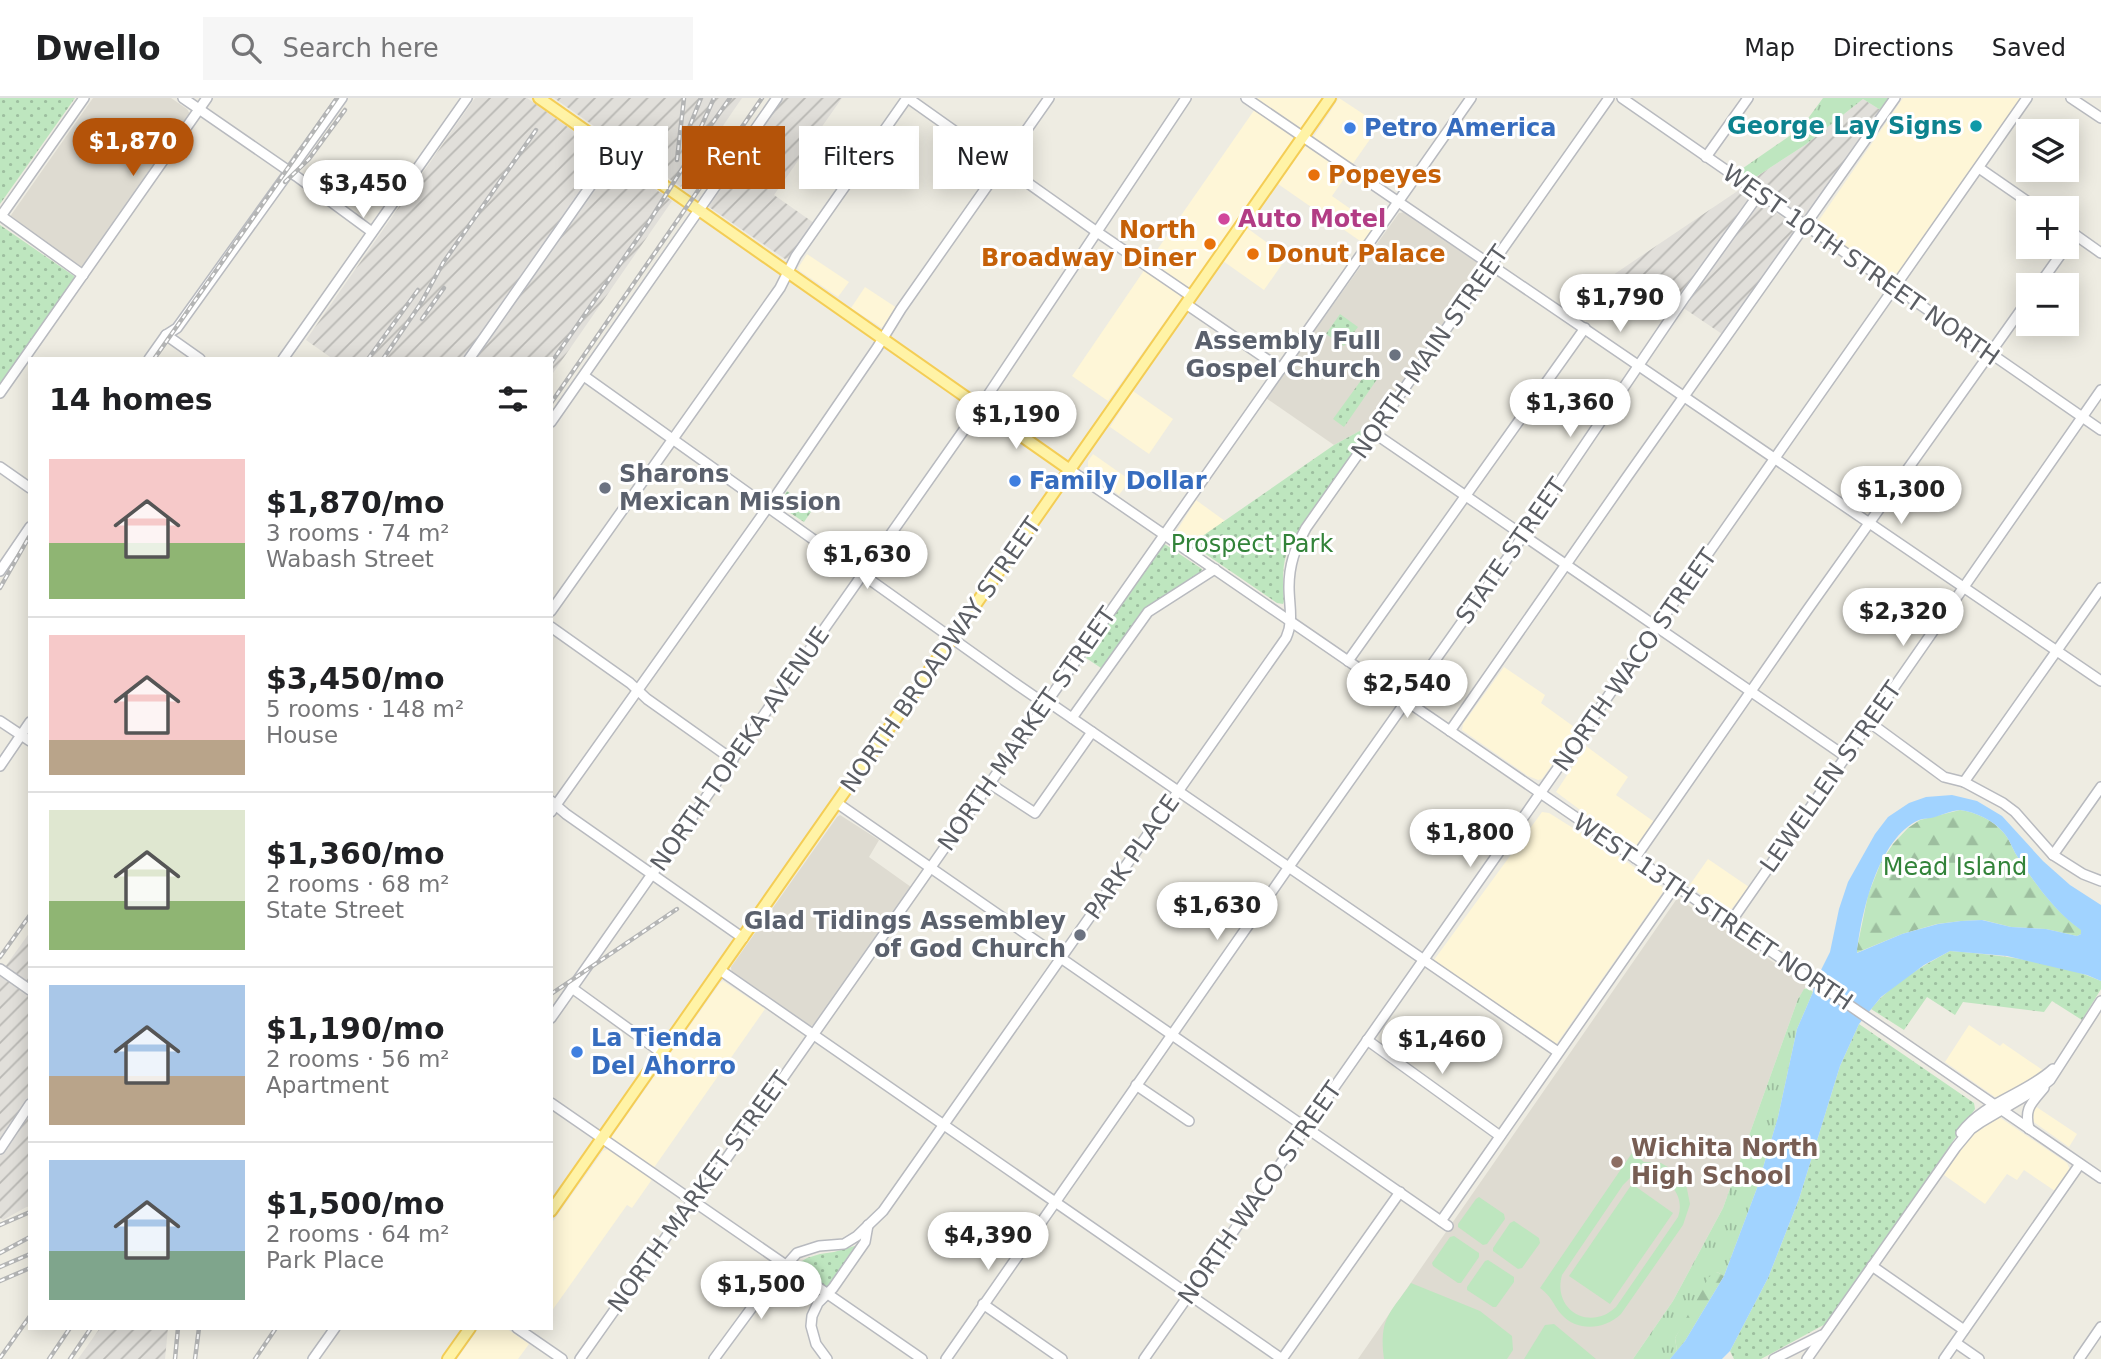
<!DOCTYPE html>
<meta charset="utf-8">
<style>
body{margin:0;font-family:"DejaVu Sans",sans-serif;background:#f6f6f6;color:#202124;height:100vh;display:flex;flex-direction:column;font-size:26px;white-space:nowrap}
*{box-sizing:border-box;margin:0}
p{font-size:23px;color:#757577}
.icon{flex:none;width:38px;height:38px;fill:none;stroke:currentColor;stroke-width:2;stroke-linecap:round;stroke-linejoin:round}
.map{position:relative;flex:1;overflow:hidden}
.side{position:absolute;left:28px;top:259px;width:525px;height:973px;display:flex;flex-direction:column;background:#fff;border-radius:0px;box-shadow:0 4px 18px #0003}
.side>*{flex:none}
.hud{position:absolute;left:574px;top:28px;width:665px;height:63px;display:flex;gap:14px}
.fabs{position:absolute;left:2016px;top:21px;display:grid;gap:14px}
.fabs a{display:grid;place-items:center;width:63px;height:63px;border-radius:0px;background:#fff;box-shadow:0 4px 18px #0003;font-size:35px}
.price{position:absolute;translate:-50% -60px;padding:0 16px;border-radius:24px;background:#fff;color:#222;font-size:23px;line-height:46px;filter:drop-shadow(0 2px 4px #0008)}
.price::after{content:'';position:absolute;left:50%;top:42px;width:21px;height:16px;margin-left:-10px;background:inherit;clip-path:polygon(0 0,100% 0,50% 100%)}
.price.active{background:#b45309;color:#fff}
ul{padding:0;list-style:none}
li{display:flex;align-items:center;gap:21px;height:175px;padding:0 21px}
li+li{border-top:2px solid #e0e0e0}
li span{display:grid;place-items:center;flex:none;width:196px;height:140px;border-radius:0px;color:#555}
li>.icon{margin-inline-start:auto}
span .icon{width:84px;height:84px;fill:#fffc;stroke-width:1}
li b{font-size:30px}
h2{display:flex;justify-content:space-between;align-items:center;height:84px;padding:0 21px;font-size:30px}
.tag{padding:0 24px;border-radius:0px;background:#fff;box-shadow:0 4px 18px #0003;font-size:24px;line-height:63px}
.tag.active{background:#b45309;color:#fff}
header{display:flex;align-items:center;gap:42px;box-sizing:border-box;height:98px;padding:0 35px;background:#fff;border-bottom:2px solid #e0e0e0}
header strong{font-size:33px}
nav{display:flex;gap:38px;margin-inline-start:auto;font-size:24px}
.search{width:490px;height:63px;background:#f6f6f6;display:flex;align-items:center;gap:18px;box-sizing:border-box;padding:0 24px;border-radius:0px;color:#757577;font-size:26px}
.map>svg:first-child{display:block}
.commercial{fill:#fef6d7}
.industrial{fill:url(#industrial-furrows)}
.education{fill:#dedbd1}
.grass{fill:url(#grass-tufts)}
.forest{fill:url(#forest-firs)}
.park{fill:url(#park-dots)}
.garden{fill:#bee6bf;fill-rule:evenodd}
.water{fill:#a1d3ff;fill-rule:evenodd}
.lines{fill:none;stroke-linecap:round;stroke-linejoin:round}
.minor-casing{stroke:#b8babf;stroke-width:12}
.major-casing{stroke:#f4cd55;stroke-width:14}
.minor{stroke:#fff;stroke-width:9}
.major{stroke:#fff3a6;stroke-width:10}
.rail-casing{stroke:#b4b5b5;stroke-width:4.5}
.rail{stroke:#fff;stroke-width:2;stroke-dasharray:5;stroke-linecap:butt}
.culture-dot{fill:#0f9aa8;stroke:#fff;stroke-width:2.5}
.shop-dot{fill:#3f7fe0;stroke:#fff;stroke-width:2.5}
.food-dot{fill:#e8710a;stroke:#fff;stroke-width:2.5}
.hotel-dot{fill:#d1479c;stroke:#fff;stroke-width:2.5}
.worship-dot{fill:#6b7280;stroke:#fff;stroke-width:2.5}
.education-dot{fill:#8d6e63;stroke:#fff;stroke-width:2.5}
.labels{text-anchor:middle;stroke-width:6;stroke-linejoin:round;paint-order:stroke}
.culture-label{font-size:24px;font-weight:bold;fill:#0d838f;stroke:#fff;text-anchor:end}
.shop-label{font-size:24px;font-weight:bold;fill:#366cbe;stroke:#fff;text-anchor:start}
.food-label{font-size:24px;font-weight:bold;fill:#c56008;stroke:#fff;text-anchor:start}
.hotel-label{font-size:24px;font-weight:bold;fill:#b23c85;stroke:#fff;text-anchor:start}
.street-label{font-size:24px;fill:#5b5e64;stroke:#fff}
.worship-label{font-size:24px;font-weight:bold;fill:#5b616d;stroke:#fff;text-anchor:end}
.park-label{font-size:24px;fill:#328339;stroke:#fff}
.education-label{font-size:24px;font-weight:bold;fill:#785e54;stroke:#fff;text-anchor:start}
</style>
<header>
<strong>Dwello</strong>
<div class="search"><svg class="icon" aria-label="search" viewBox="0 0 24 24"><circle cx="10" cy="10" r="6"/><path d="M15 15l6 6"/></svg>Search here</div>
<nav><a>Map</a><a>Directions</a><a>Saved</a></nav>
</header>
<div class="map">
<svg width="2101" height="1261" viewBox="0 0 2101 1261">
<defs>
<pattern id="industrial-furrows" width="10" height="10" patternUnits="userSpaceOnUse" patternTransform="scale(1.75)"><rect width="10" height="10" fill="#e1dfda"/><path d="M-1 1l2-2M0 10L10 0M9 11l2-2" fill="none" stroke="#b9b8b4"/></pattern>
<pattern id="grass-tufts" width="24" height="20" patternUnits="userSpaceOnUse" patternTransform="scale(1.75)"><rect width="24" height="20" fill="#bee6bf"/><path d="M3 7l-1-3M5 7V3M7 7l1-3M15 17l-1-3M17 17v-4M19 17l1-3" fill="none" stroke="#9dbe9f"/></pattern>
<pattern id="forest-firs" width="22" height="20" patternUnits="userSpaceOnUse" patternTransform="scale(1.75)"><rect width="22" height="20" fill="#bee6bf"/><path d="M5 1l3.5 6h-7zM16 11l3.5 6h-7z" fill="#9dbe9f"/></pattern>
<pattern id="park-dots" width="8" height="8" patternUnits="userSpaceOnUse" patternTransform="scale(1.75)"><rect width="8" height="8" fill="#bee6bf"/><path d="M2 2h.1M6 6h.1" fill="none" stroke="#9dbe9f" stroke-width="1.8" stroke-linecap="round"/></pattern>
</defs>
<rect width="100%" height="100%" fill="#eeece2"/>
<g class="commercial">
<path d="M1253,0H1322L1302,29L1297,31Z"/>
<path d="M1339,0L1380,27L1352,67L1315,41L1314,38Z"/>
<path d="M1903,0H2022L1897,181L1893,183L1815,128Z"/>
<path d="M1255,11L1292,35L1293,42L1191,188L1185,190L1148,165Z"/>
<path d="M1308,47L1348,75L1332,98L1375,128L1363,145L1278,86L1303,50Z"/>
<path d="M1247,130L1287,159L1264,192L1223,163Z"/>
<path d="M807,156L849,184L838,199L800,173L798,170Z"/>
<path d="M1145,171L1179,195L1181,201L1108,303L1072,278Z"/>
<path d="M865,189L897,210L882,230L851,210Z"/>
<path d="M1133,293L1173,321L1149,356L1110,329Z"/>
<path d="M1093,356L1130,382L1119,397L1088,373V363Z"/>
<path d="M1196,402L1225,423L1191,446L1176,434Z"/>
<path d="M1504,569L1545,597L1541,605L1577,631L1542,681L1538,682L1528,678L1462,632L1463,626Z"/>
<path d="M1586,648L1628,679L1616,697L1656,725L1637,750L1630,749L1556,694Z"/>
<path d="M1542,714L1549,715L1624,762L1665,791L1555,948L1434,865V862Z"/>
<path d="M1708,761L1749,789L1729,814L1722,811L1689,788Z"/>
<path d="M723,883L765,911L653,1071L611,1040L720,885Z"/>
<path d="M1969,927L2000,948L2003,945L2044,973L2004,1000L1995,999L1945,964Z"/>
<path d="M2035,1008L2077,1036L2069,1049L2031,1022L2030,1015Z"/>
<path d="M1995,1018L1999,1019L2067,1065L2070,1072L2055,1093L2024,1072L2017,1082L2007,1076L1985,1106L1944,1077L1970,1037Z"/>
<path d="M608,1051L653,1080L632,1110L627,1107L551,1214V1126L603,1053Z"/>
<path d="M479,1230H506L529,1246L518,1261H457Z"/>
</g>
<g class="industrial">
<path d="M475,0H527L672,103L551,278V261H333L306,242Z"/>
<path d="M554,0H742L681,89Z"/>
<path d="M783,0H842L774,97L814,125L788,160L785,161L709,109L711,102Z"/>
<path d="M1863,1L1882,13L1807,119L1801,120L1748,84L1805,47Z"/>
<path d="M1742,90L1796,129L1797,131L1722,236L1639,180L1622,190L1613,177Z"/>
<path d="M30,834V1107L3,1122L0,1120V876Z"/>
<path d="M100,1230H168L165,1261H78Z"/>
</g>
<g class="education">
<path d="M93,0H171L187,11L190,16L82,171L9,120Z"/>
<path d="M1405,114L1482,168V171L1374,325L1334,347L1266,300L1399,115Z"/>
<path d="M840,717L879,742L869,759L911,789L815,926L809,929L732,877L731,869L837,719Z"/>
<path d="M1679,801L1807,887L1798,901L1723,1110L1673,1203L1633,1261H1358L1676,802Z"/>
</g>
<g class="grass">
<path d="M1823,0H1892L1882,13L1863,1L1805,47L1748,84L1736,75L1801,30Z"/>
<path d="M1808,890L1813,894L1797,931L1778,1019L1757,1090L1724,1178L1717,1174L1675,1240L1677,1253L1670,1261H1633L1673,1203L1723,1110L1798,901L1804,891Z"/>
</g>
<g class="forest">
<path d="M1960,712C1975,714 1993,722 2003,734C2009,740 2012,750 2017,758C2033,783 2056,815 2082,832L2081,836L2077,838L2046,831L2011,829L1983,822L1961,823L1937,826L1902,836L1856,855L1868,797L1881,764L1893,746L1908,730L1920,722Z"/>
<path d="M1717,1174L1724,1178L1685,1243L1677,1253L1675,1240L1709,1179Z"/>
</g>
<g class="park">
<path d="M0,0H75L0,106Z"/>
<path d="M0,127L74,178L75,182L0,289Z"/>
<path d="M1340,216L1358,229L1344,248L1326,236Z"/>
<path d="M1370,270L1380,277L1344,329L1333,321Z"/>
<path d="M1374,325L1290,447C1281,465 1283,484 1284,503L1283,506L1277,505L1191,446L1334,347Z"/>
<path d="M787,393L813,411L804,424L778,407Z"/>
<path d="M1163,445L1202,471L1200,476L1146,513L1104,572L1086,560Z"/>
<path d="M1950,853C1998,857 2056,863 2101,883V891L2082,922L2052,903L2044,914L1963,904L1955,917L1927,899L1904,932L1871,911C1891,886 1921,869 1950,853Z"/>
<path d="M1859,926L1974,1005L1975,1011L1829,1224L1761,1261H1734L1730,1253L1768,1180L1799,1101L1840,968Z"/>
<path d="M858,1147L828,1191L797,1170V1166L807,1160L820,1156L834,1154Z"/>
</g>
<g class="garden">
<path d="M1632,1055L1644,1064L1661,1065L1678,1075L1686,1086L1690,1106L1683,1127L1621,1216C1604,1232 1577,1234 1561,1216C1552,1205 1553,1200 1540,1190ZM1645,1074C1667,1079 1686,1096 1678,1119L1616,1209C1590,1234 1552,1212 1562,1177L1623,1087L1632,1078Z"/>
<path d="M1632,1086L1673,1115L1610,1206L1569,1178Z"/>
<path d="M1479,1099L1504,1116L1505,1121L1487,1146L1483,1147L1458,1129V1126L1476,1101Z"/>
<path d="M1514,1123L1539,1140L1540,1145L1522,1170L1518,1171L1493,1153V1150L1510,1125Z"/>
<path d="M1454,1138L1479,1155V1159L1461,1185H1458L1433,1168L1432,1165L1450,1139Z"/>
<path d="M1488,1162L1514,1179V1184L1496,1209H1493L1467,1192V1189L1485,1163Z"/>
<path d="M1411,1185L1480,1213L1512,1238L1513,1252L1507,1261H1384C1379,1220 1389,1217 1411,1185Z"/>
<path d="M1554,1226L1596,1261H1524L1545,1227Z"/>
</g>
<path class="water" d="M1952,697L1977,703L2002,718L2043,763L2070,787L2101,807V883L2087,877L2007,858L1950,853L1924,867L1881,899L1859,926L1840,968L1799,1101L1768,1180L1730,1253L1722,1261H1670L1685,1243L1724,1178L1757,1090L1778,1019L1797,931L1813,894L1814,886L1830,854L1839,811L1848,784L1875,736L1888,719L1909,705L1926,699ZM1960,712C1975,714 1993,722 2003,734C2009,740 2012,750 2017,758C2033,783 2056,815 2081,832V836L2077,838L2046,831L2011,829L1982,822L1961,823L1938,826L1902,836L1857,855C1861,816 1878,740 1919,722C1923,720 1930,721 1935,719C1944,716 1951,713 1960,712Z"/>
<g class="lines">
<g class="minor-casing">
<g id="minor">
<path d="M183,0L296,78L372,134"/>
<path d="M908,0L1097,134L1191,198"/>
<path d="M1246,0L2101,583"/>
<path d="M1622,0L2101,332"/>
<path d="M2071,0L2101,20"/>
<path d="M1706,59L1748,0"/>
<path d="M1979,70L2037,110"/>
<path d="M2067,131L2101,155"/>
<path d="M83,177L1,118L84,0"/>
<path d="M2039,187L2066,149"/>
<path d="M1186,206L1281,271"/>
<path d="M166,237L200,261"/>
<path d="M149,261L166,237L177,230L342,0"/>
<path d="M283,261L467,0"/>
<path d="M469,261L615,53"/>
<path d="M584,278L1019,588L1038,601L1047,603L1558,954"/>
<path d="M0,295L207,0"/>
<path d="M551,324L777,0"/>
<path d="M1374,335L1845,658"/>
<path d="M0,369L30,390"/>
<path d="M1070,372L2101,1080"/>
<path d="M0,473L30,429"/>
<path d="M551,513L780,190L796,158L907,0"/>
<path d="M551,529L630,585L647,601L733,662"/>
<path d="M1348,563L1585,230"/>
<path d="M1072,620L1148,514L1215,471"/>
<path d="M0,623L30,643"/>
<path d="M1869,624L1944,679L1964,684L2003,705L2015,714L2053,757L2083,776L2101,783"/>
<path d="M1450,633L1627,379L1895,0"/>
<path d="M0,668L30,624"/>
<path d="M1964,684L2101,490"/>
<path d="M989,685L1035,715L1092,634"/>
<path d="M551,703L566,716L743,840"/>
<path d="M837,705L1448,1128"/>
<path d="M551,714L768,409L877,250L901,211L1049,0"/>
<path d="M2053,757L2101,689"/>
<path d="M1635,760L1808,511L2028,202"/>
<path d="M1730,825L2101,292"/>
<path d="M0,871L30,892"/>
<path d="M720,872L1282,1261"/>
<path d="M572,890L662,955"/>
<path d="M551,920L980,309L1186,0"/>
<path d="M1367,942L1500,1038"/>
<path d="M1136,987L1189,1023"/>
<path d="M551,1005L922,1261"/>
<path d="M2029,1031C2024,1010 2031,1006 2044,990"/>
<path d="M1961,1035C1984,1004 2026,996 2053,971"/>
<path d="M0,1051L30,1006"/>
<path d="M1441,1123L1675,788"/>
<path d="M1872,1168L1964,1232"/>
<path d="M983,1206L1062,1261"/>
<path d="M517,1230L562,1261"/>
<path d="M1956,1245L1979,1261"/>
<path d="M313,1261L335,1230"/>
<path d="M580,1261L683,1115L712,1081L1471,0"/>
<path d="M714,1261L767,1189L797,1155L819,1148L844,1146L857,1138L883,1113L1286,540C1294,522 1289,508 1289,489C1289,467 1295,450 1306,430L1609,0"/>
<path d="M827,1261L816,1246L811,1228L812,1218L818,1205L833,1190L865,1144L868,1127"/>
<path d="M946,1261L1293,763L1523,438L1685,199L1759,96"/>
<path d="M1144,1261L2027,0"/>
<path d="M1282,1261L1400,1094"/>
<path d="M1774,1261L1822,1237"/>
<path d="M1807,1261L1956,1049L1971,1031L1981,1024L2044,987L2050,982L2101,903"/>
<path d="M1944,1261L2080,1066"/>
<path d="M2079,1261L2101,1229"/>
</g>
</g>
<g class="major-casing">
<g id="major">
<path d="M539,0L1070,372"/>
<path d="M551,1113L1330,0"/>
<path d="M448,1261L470,1230"/>
</g>
</g>
<use href="#minor" class="minor"/>
<use href="#major" class="major"/>
<g class="rail-casing">
<g id="rail">
<path d="M701,29L714,0"/>
<path d="M687,35L701,0"/>
<path d="M677,62L684,0"/>
<path d="M285,84L309,61L345,12"/>
<path d="M422,221L444,190"/>
<path d="M154,261L337,0"/>
<path d="M368,261L418,192"/>
<path d="M383,261L421,205L443,165L536,32"/>
<path d="M551,265L647,127L697,47L730,0"/>
<path d="M551,305L762,0"/>
<path d="M0,490L29,439"/>
<path d="M0,859L30,817"/>
<path d="M551,896L677,811"/>
<path d="M0,1127L30,1114"/>
<path d="M0,1155L30,1139"/>
<path d="M0,1169L30,1156"/>
<path d="M0,1183L30,1170"/>
<path d="M0,1260L30,1218"/>
<path d="M49,1261L70,1230"/>
<path d="M70,1261L91,1230"/>
<path d="M175,1261L178,1230"/>
<path d="M195,1261L199,1230"/>
<path d="M255,1261L276,1230"/>
</g>
</g>
<use href="#rail" class="rail"/>
</g>
<circle class="culture-dot" cx="1976" cy="28" r="7"/>
<g class="shop-dot">
<circle cx="1350" cy="30" r="7"/>
<circle cx="1015" cy="383" r="7"/>
<circle cx="577" cy="954" r="7"/>
</g>
<g class="food-dot">
<circle cx="1314" cy="77" r="7"/>
<circle cx="1210" cy="146" r="7"/>
<circle cx="1253" cy="156" r="7"/>
</g>
<circle class="hotel-dot" cx="1224" cy="121" r="7"/>
<g class="worship-dot">
<circle cx="1395" cy="257" r="7"/>
<circle cx="605" cy="390" r="7"/>
<circle cx="1080" cy="837" r="7"/>
</g>
<circle class="education-dot" cx="1617" cy="1064" r="7"/>
<g class="labels">
<g class="culture-label">
<text x="1962" y="36">George Lay Signs</text>
</g>
<g class="shop-label">
<text x="1364" y="38">Petro America</text>
<text x="1029" y="391">Family Dollar</text>
<text x="591" y="948">La Tienda<tspan x="591" dy="28">Del Ahorro</tspan></text>
</g>
<g class="food-label">
<text x="1328" y="85">Popeyes</text>
<text x="1196" y="140" text-anchor="end">North<tspan x="1196" dy="28">Broadway Diner</tspan></text>
<text x="1267" y="164">Donut Palace</text>
</g>
<g class="hotel-label">
<text x="1238" y="129">Auto Motel</text>
</g>
<g class="street-label">
<text transform="translate(1861 167) rotate(35)" y="8">WEST 10TH STREET NORTH</text>
<text transform="translate(1430 254) rotate(-55)" y="8">NORTH MAIN STREET</text>
<text transform="translate(1511 453) rotate(-55)" y="8">STATE STREET</text>
<text transform="translate(941 557) rotate(-55)" y="8">NORTH BROADWAY STREET</text>
<text transform="translate(1635 562) rotate(-55)" y="8">NORTH WACO STREET</text>
<text transform="translate(1027 631) rotate(-55)" y="8">NORTH MARKET STREET</text>
<text transform="translate(740 651) rotate(-55)" y="8">NORTH TOPEKA AVENUE</text>
<text transform="translate(1831 679) rotate(-55)" y="8">LEWELLEN STREET</text>
<text transform="translate(1132 759) rotate(-55)" y="8">PARK PLACE</text>
<text transform="translate(1713 814) rotate(34)" y="8">WEST 13TH STREET NORTH</text>
<text transform="translate(699 1094) rotate(-54)" y="8">NORTH MARKET STREET</text>
<text transform="translate(1260 1095) rotate(-55)" y="8">NORTH WACO STREET</text>
</g>
<g class="worship-label">
<text x="1381" y="251">Assembly Full<tspan x="1381" dy="28">Gospel Church</tspan></text>
<text x="619" y="384" text-anchor="start">Sharons<tspan x="619" dy="28">Mexican Mission</tspan></text>
<text x="1066" y="831">Glad Tidings Assembley<tspan x="1066" dy="28">of God Church</tspan></text>
</g>
<g class="park-label">
<text x="1252" y="454">Prospect Park</text>
<text x="1955" y="777">Mead Island</text>
</g>
<g class="education-label">
<text x="1631" y="1058">Wichita North<tspan x="1631" dy="28">High School</tspan></text>
</g>
</g>
</svg>
<div class="fabs">
<a><svg class="icon" aria-label="layers" viewBox="0 0 24 24"><path d="M12 4l9 5-9 5-9-5zM3 14l9 5 9-5"/></svg></a>
<a>+</a>
<a>−</a>
</div>
<b class="price active" style="left:133px;top:80px">$1,870</b>
<b class="price" style="left:363px;top:122px">$3,450</b>
<b class="price" style="left:1620px;top:236px">$1,790</b>
<b class="price" style="left:1570px;top:341px">$1,360</b>
<b class="price" style="left:1016px;top:353px">$1,190</b>
<b class="price" style="left:1901px;top:428px">$1,300</b>
<b class="price" style="left:867px;top:493px">$1,630</b>
<b class="price" style="left:1903px;top:550px">$2,320</b>
<b class="price" style="left:1407px;top:622px">$2,540</b>
<b class="price" style="left:1470px;top:771px">$1,800</b>
<b class="price" style="left:1217px;top:844px">$1,630</b>
<b class="price" style="left:1442px;top:978px">$1,460</b>
<b class="price" style="left:988px;top:1174px">$4,390</b>
<b class="price" style="left:761px;top:1223px">$1,500</b>
<div class="hud">
<a class="tag">Buy</a>
<a class="tag active">Rent</a>
<a class="tag">Filters</a>
<a class="tag">New</a>
</div>
<section class="side">
<h2>14 homes<svg class="icon" aria-label="filters" viewBox="0 0 24 24"><path d="M4 7h16M4 17h16"/><circle cx="9" cy="7" r="2"/><circle cx="15" cy="17" r="2"/></svg></h2>
<ul>
<li><span style="background:linear-gradient(#f6c9c9 60%,#8fb573 0)"><svg class="icon" aria-label="home" viewBox="0 0 24 24"><path d="M3 11l9-7 9 7M6 9v11h12V9"/></svg></span><div><b>$1,870/mo</b><p>3 rooms · 74 m²</p><p>Wabash Street</p></div></li>
<li><span style="background:linear-gradient(#f6c9c9 75%,#b9a48a 0)"><svg class="icon" aria-label="home" viewBox="0 0 24 24"><path d="M3 11l9-7 9 7M6 9v11h12V9"/></svg></span><div><b>$3,450/mo</b><p>5 rooms · 148 m²</p><p>House</p></div></li>
<li><span style="background:linear-gradient(#dfe7d0 65%,#8fb573 0)"><svg class="icon" aria-label="home" viewBox="0 0 24 24"><path d="M3 11l9-7 9 7M6 9v11h12V9"/></svg></span><div><b>$1,360/mo</b><p>2 rooms · 68 m²</p><p>State Street</p></div></li>
<li><span style="background:linear-gradient(#a9c7e8 65%,#b9a48a 0)"><svg class="icon" aria-label="home" viewBox="0 0 24 24"><path d="M3 11l9-7 9 7M6 9v11h12V9"/></svg></span><div><b>$1,190/mo</b><p>2 rooms · 56 m²</p><p>Apartment</p></div></li>
<li><span style="background:linear-gradient(#a9c7e8 65%,#7fa58c 0)"><svg class="icon" aria-label="home" viewBox="0 0 24 24"><path d="M3 11l9-7 9 7M6 9v11h12V9"/></svg></span><div><b>$1,500/mo</b><p>2 rooms · 64 m²</p><p>Park Place</p></div></li>
</ul>
</section>
</div>
